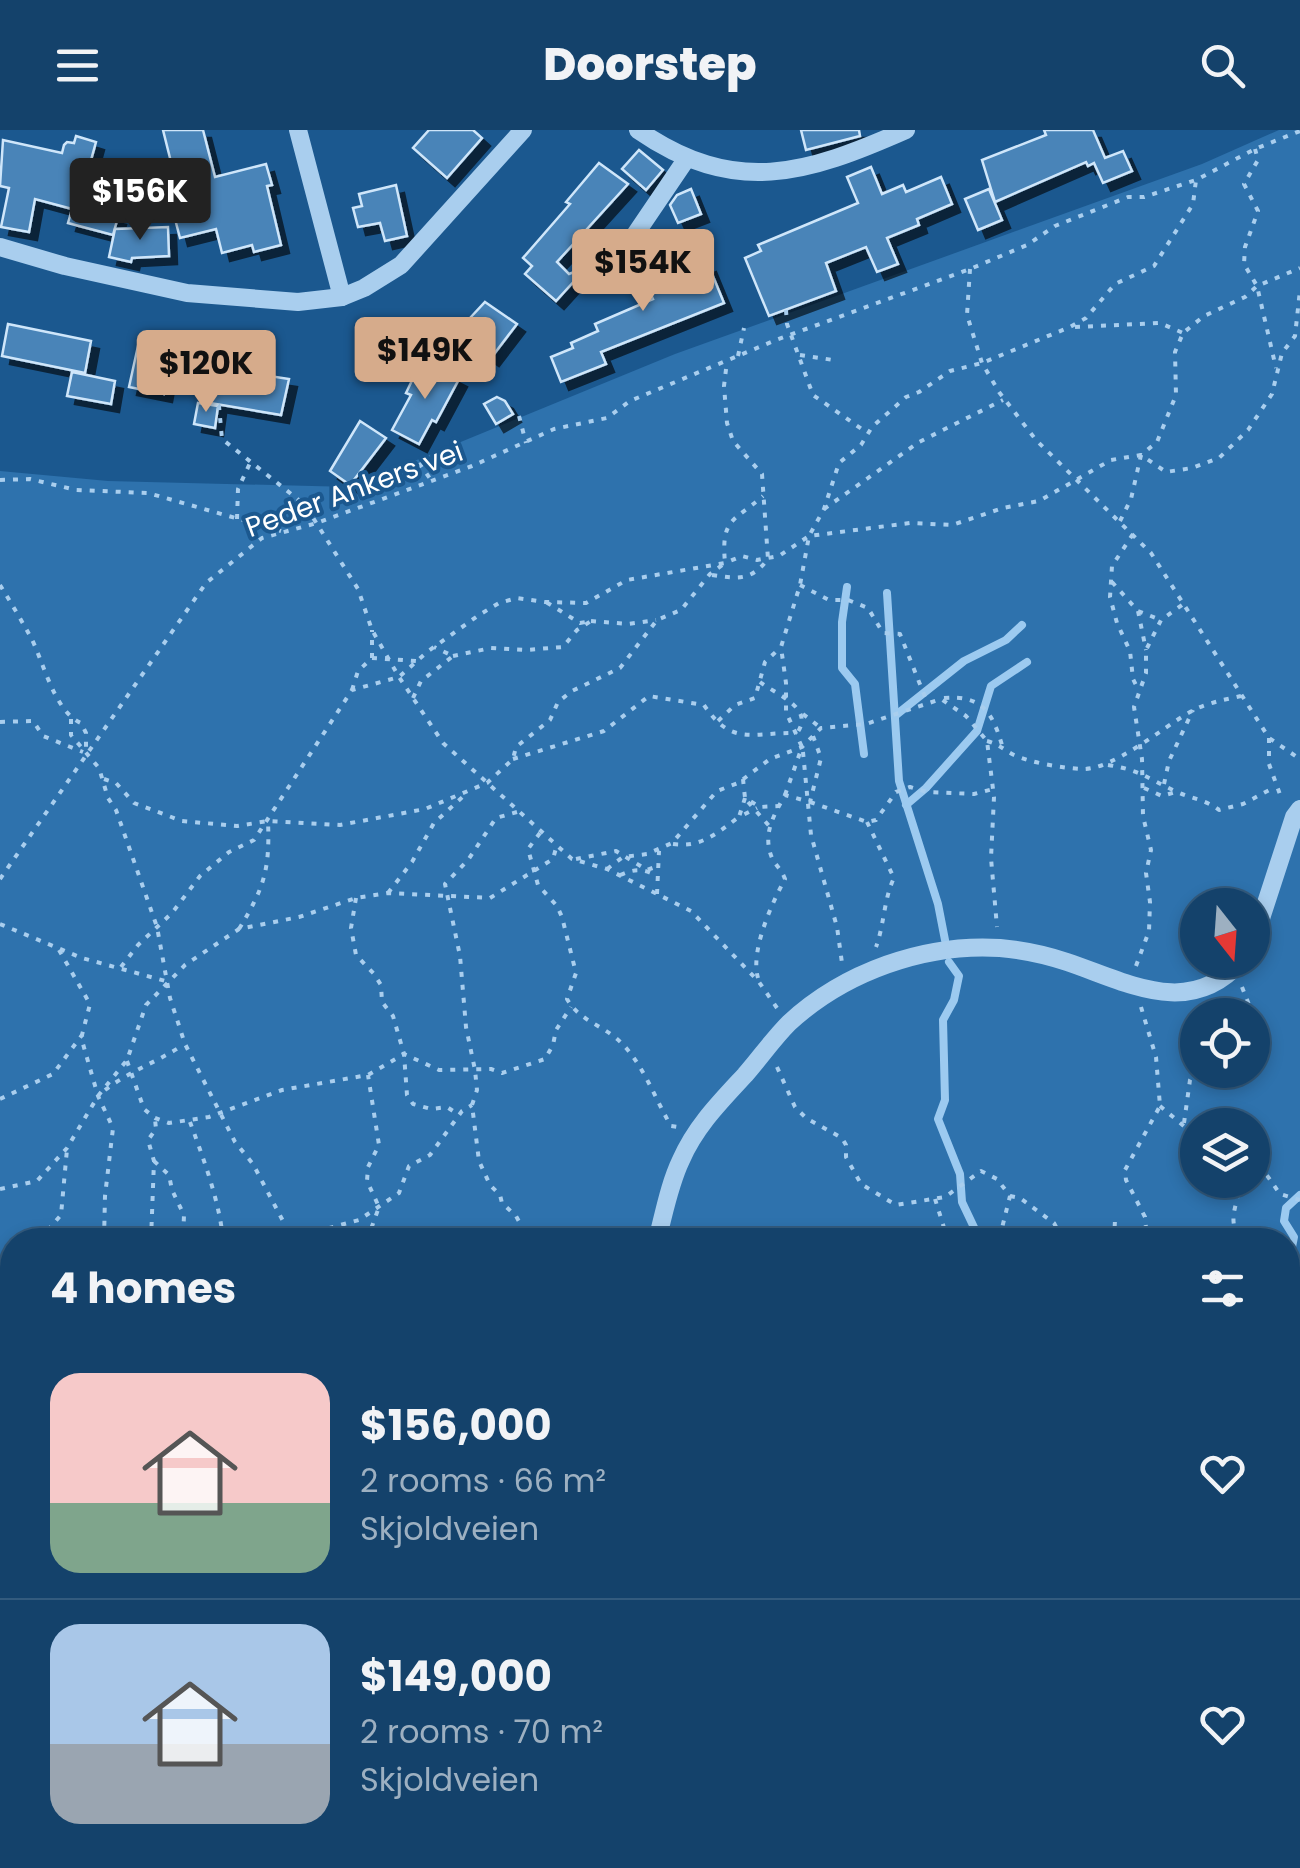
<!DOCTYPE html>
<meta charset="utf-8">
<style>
body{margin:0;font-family:Poppins,sans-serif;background:#214d73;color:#f1f3f6;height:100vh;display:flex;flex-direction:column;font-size:38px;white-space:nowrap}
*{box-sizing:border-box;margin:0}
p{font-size:32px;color:#9db0c1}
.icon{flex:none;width:55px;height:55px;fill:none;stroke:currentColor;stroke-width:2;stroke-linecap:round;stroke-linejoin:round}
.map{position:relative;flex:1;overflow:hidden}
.drawer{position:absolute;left:0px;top:1098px;width:1300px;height:642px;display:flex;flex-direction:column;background:#14426b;border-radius:40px 40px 0 0;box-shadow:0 5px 15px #0003,0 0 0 2px #335b7e}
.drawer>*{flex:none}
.needle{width:65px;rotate:163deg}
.fabs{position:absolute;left:1180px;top:758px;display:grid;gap:20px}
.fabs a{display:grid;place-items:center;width:90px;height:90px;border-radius:50%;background:#14426b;box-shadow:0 5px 15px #0003,0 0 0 2px #335b7e;font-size:50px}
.price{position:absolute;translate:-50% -85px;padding:0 22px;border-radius:10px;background:#d6ab8b;color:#111;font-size:32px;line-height:65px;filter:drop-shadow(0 2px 5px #0008)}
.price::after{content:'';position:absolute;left:50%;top:60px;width:30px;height:22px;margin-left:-15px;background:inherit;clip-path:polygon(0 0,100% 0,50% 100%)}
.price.on{background:#222;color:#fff}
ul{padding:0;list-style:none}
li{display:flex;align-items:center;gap:30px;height:250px;padding:0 50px}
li+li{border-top:2px solid #335b7e}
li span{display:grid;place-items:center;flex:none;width:280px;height:200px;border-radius:30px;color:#555}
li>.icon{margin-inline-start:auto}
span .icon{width:120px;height:120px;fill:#fffc;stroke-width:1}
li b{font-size:42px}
h2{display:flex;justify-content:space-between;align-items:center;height:120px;padding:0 50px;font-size:42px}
header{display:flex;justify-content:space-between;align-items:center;height:130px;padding:0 50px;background:#14426b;font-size:45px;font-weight:800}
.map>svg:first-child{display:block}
.green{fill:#2e72ad;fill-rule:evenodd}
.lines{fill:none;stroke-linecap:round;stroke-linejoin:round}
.stream{stroke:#9ccaf0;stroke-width:8}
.building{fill:#4884b8;stroke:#cfe6fa;stroke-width:2.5;filter:url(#shadow)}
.path{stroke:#a9ceee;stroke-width:4;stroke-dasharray:5 8;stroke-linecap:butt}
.minor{stroke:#a9ceee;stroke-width:18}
.labels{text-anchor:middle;stroke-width:8;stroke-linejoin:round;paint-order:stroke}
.street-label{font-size:28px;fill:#fff;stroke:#1b588f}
</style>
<header><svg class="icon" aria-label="menu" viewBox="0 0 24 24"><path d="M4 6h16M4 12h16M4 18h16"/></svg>Doorstep<svg class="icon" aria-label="search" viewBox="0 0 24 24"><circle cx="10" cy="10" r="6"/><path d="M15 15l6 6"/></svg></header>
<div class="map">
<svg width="1300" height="1738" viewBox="0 0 1300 1738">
<defs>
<filter id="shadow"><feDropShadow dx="8" dy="8" stdDeviation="0" flood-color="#0009"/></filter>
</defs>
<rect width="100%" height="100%" fill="#1b588f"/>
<path class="green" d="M1279,0H1300V1738H607L608,1728H1288V1110H12V1728H189L195,1738H0V341L108,351L351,357L675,224L1202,34ZM1198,775H1252V830H1198ZM1198,885H1252V940H1198ZM1198,995H1252V1050H1198Z"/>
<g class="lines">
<g class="stream">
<path d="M847,457L842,492V538L855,554L864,624"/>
<path d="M887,463L899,651L938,774L945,810"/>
<path d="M896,585L964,531L1006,510L1022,495"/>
<path d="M906,675L926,658L977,601L991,556L1027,532"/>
<path d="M949,832L959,846L954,870L943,890L945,970L938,989L960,1044L962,1072L980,1110"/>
<path d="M1288,1137L1294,1107L1284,1091L1286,1078L1300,1065"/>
<path d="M1106,1728L1107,1738"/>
</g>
</g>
<g class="building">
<path d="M163,0H203L215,47L266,34L272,55L267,56L281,115L254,122L252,115L222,123L216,99L180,108L170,70L180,68Z"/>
<path d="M429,0H473L482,8L447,48L413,18Z"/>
<path d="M801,0H859L860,6L806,20Z"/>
<path d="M1044,0H1093L1105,28L1123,21L1132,41L1103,53L1094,33L1088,36L1086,32L995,72L982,30L1046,5Z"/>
<path d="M76,6L96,12L83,59L114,67L110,85L118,87L113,105L68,93L72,79L35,69L29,102L1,97L9,58L0,56L3,10L62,23L64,15L67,12L74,13Z"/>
<path d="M639,20L663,40L646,60L622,39Z"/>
<path d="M599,33L628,54L557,132L569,144L587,137L556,171L525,144L532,136L523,128L570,74L566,72Z"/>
<path d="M871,37L882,64L903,55L906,62L941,47L952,74L917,89L919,95L887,108L898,134L877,142L866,117L826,133L836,161L769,186L745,128L761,121L758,115L858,73L847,47Z"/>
<path d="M396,55L407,106L385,111L380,93L358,97L353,78L362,76L359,64Z"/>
<path d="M691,59L701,84L678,93L670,75L677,65Z"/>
<path d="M989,59L1002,90L978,100L965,69Z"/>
<path d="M168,97L169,126L132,128L131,132L109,127L115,99Z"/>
<path d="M650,112L668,150L708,134L724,173L601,222L606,234L561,252L551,227L573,218L571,213L598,201L595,194L653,169L635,127L644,114Z"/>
<path d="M485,172L517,194L491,228L463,208L475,192L470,188Z"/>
<path d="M8,194L91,211L85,243L2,226Z"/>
<path d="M138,216L171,226L164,264L129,257Z"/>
<path d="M419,236L432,242L435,237L459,249L436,292L432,290L419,314L392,300L411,265L406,263Z"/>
<path d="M224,239L289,249L281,285L210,273L217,240L223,242Z"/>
<path d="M72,242L115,251L111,274L67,266Z"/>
<path d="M497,267L505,271L513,284L496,294L484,274Z"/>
<path d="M198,273L218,276L215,298L194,294Z"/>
<path d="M360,291L386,308L350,355L330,341Z"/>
</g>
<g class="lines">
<g class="path">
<path d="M1255,19L1258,30L1244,54L1258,81L1245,117L1244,134L1257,156L1276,238"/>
<path d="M970,139L967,185L982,233L999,262L1036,310L1151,423L1269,608L1300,629"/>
<path d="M786,180L787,194L813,265L866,302"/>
<path d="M1075,197L1160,193L1183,203"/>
<path d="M800,225L833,230"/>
<path d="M738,226L744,198"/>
<path d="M207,269L219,276L222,309L305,375L358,459L372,500L399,547L443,613L572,729L607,739L691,781L759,852L777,878"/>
<path d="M519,286L526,313"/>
<path d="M419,333L431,350"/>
<path d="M0,350L30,349L76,360L148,363L281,401"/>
<path d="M824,379L919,312L1003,270"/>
<path d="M237,389L238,359L250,333"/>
<path d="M1120,391L1131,369L1141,325L1166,342L1192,338L1219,328L1248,300L1272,264L1282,223L1295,206L1300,160"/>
<path d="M1133,404L1112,436L1110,467L1117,493L1130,521L1133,549L1139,561"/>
<path d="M712,445C738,449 751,451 768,429L762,344L733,311L727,293L724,256L727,231"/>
<path d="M1112,452L1138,481L1161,490"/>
<path d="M0,455C10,471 20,488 29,504C43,528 53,581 81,593L86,603V622"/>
<path d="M800,455L829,470H848L868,478L883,503L900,504L927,572"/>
<path d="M1138,481L1146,520"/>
<path d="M591,491L628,494L656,490"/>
<path d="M453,526L491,518L526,520L563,517L577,500L591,491L580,493L546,472"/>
<path d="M372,528V500"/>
<path d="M760,552C777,565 815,578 797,603"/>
<path d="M352,560L358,541L372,528L416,531"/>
<path d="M413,568L421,551L453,526L434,517"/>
<path d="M944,568C981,565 992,581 1002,615"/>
<path d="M803,584L821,598"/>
<path d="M71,589V605L99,638L108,668L116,680L157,797L170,868L185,914L235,1012L253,1034L293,1110"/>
<path d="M718,591L735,575L755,568L765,532L781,517"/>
<path d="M0,592L33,591L43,606L83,622"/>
<path d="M1269,608V634L1282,670"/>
<path d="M987,611C999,614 1004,620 1014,625C1032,633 1062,638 1082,639C1113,640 1162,598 1190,582C1206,573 1223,570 1241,566"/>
<path d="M803,622L811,705L837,797L842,833"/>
<path d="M513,629L604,601L649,566L704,575C732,617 752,602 797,603"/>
<path d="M1108,635C1140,640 1147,648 1175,661C1191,669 1205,669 1219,680L1243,674L1275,657"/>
<path d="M104,649L116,653L134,673L182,691L237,696L268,691L340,695L425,679L487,653L513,629L516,617L550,590L558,572L572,561L620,538L657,490L681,480L710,444L725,433C721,388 733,392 763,366"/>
<path d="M743,649L745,668L760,677L779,676"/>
<path d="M1164,654L1169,631L1193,580"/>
<path d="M1144,658L1162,666L1176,662"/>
<path d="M785,665L802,617L786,582V553L781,517L800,455L809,406L824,379L839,333L861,315L872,297L906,267L919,262L950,241L982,233L1070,197L1086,188L1115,154L1154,136L1193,74L1196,50"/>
<path d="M745,668L739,687L757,678"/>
<path d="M748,672L771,698"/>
<path d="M810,672L867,692L876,690L896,662L910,657L927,662L974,664L993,659"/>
<path d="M517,682L496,688L468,730L445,754L460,826L466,897L475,940L477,960L472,975L479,1031L490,1055L500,1065L502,1073L516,1086L529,1110"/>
<path d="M867,692L894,748C884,768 884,796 876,817"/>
<path d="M540,703L528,719L538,755L557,776L562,787L576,843L567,869C578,889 599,894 616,908C642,930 654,967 671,996L678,997"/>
<path d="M673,714C701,718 717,703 739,687"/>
<path d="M576,729L616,721L647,740L658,736"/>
<path d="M607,739L623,727L647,724L672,713L717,661L738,653L770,629L802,617L821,598L866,594L941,569L966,586L987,611L994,667L991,728L997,797"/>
<path d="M620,745C634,739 643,738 657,746"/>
<path d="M0,749L206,453L262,408L317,393L472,336L554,299L607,288L630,271L776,210L970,139L1027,115L1055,96L1128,67H1144L1196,50L1255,19L1300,1"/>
<path d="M388,763L412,732L434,693L468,662"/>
<path d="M657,764L659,721"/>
<path d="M356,768L351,798L356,825L374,844L381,855L382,872L393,886L404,924L407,965L413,974L431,979L447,977L459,985"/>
<path d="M0,794L82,828L169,852"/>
<path d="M239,799C264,758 270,740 268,691"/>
<path d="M59,820L90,874L82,905L83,914L98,966L113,998L105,1066L104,1110"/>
<path d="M1136,836L1149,801L1150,772L1146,743L1151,720L1143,686L1142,629L1134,577L1146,543V520L1161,490L1182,475"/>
<path d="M121,837L138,815L172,783L200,746L229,722L254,710L352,560L399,547L427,522L479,485L499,473L517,468L545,472L586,473L627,450L725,433L742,426L757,430L779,426L809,406L910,393L952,395L1003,378L1039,371L1111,330L1141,325L1157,312L1176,265L1175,222L1183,203L1204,186L1245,167L1257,156L1300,138"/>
<path d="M758,848C750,821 772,773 785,749C782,740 776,736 772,728C762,704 774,685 785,665L810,672L821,628L813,606"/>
<path d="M1242,857L1268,923"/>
<path d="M1141,877L1156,927L1160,976L1125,1040L1126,1050L1145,1087L1147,1110"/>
<path d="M127,931L144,979L155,988L169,993L209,987L282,960L368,945L404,924L439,940L491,939L502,943L545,929L553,915L556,900L571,877"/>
<path d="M777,937L795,977L806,988L842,1008L846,1015V1027L861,1054L896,1075L945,1067L981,1041L997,1049L1010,1066L999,1110"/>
<path d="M105,960C130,941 157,932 183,915"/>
<path d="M0,969L53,944L82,905"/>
<path d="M1160,976L1198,1008"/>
<path d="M190,992C203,1027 220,1073 223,1110"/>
<path d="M1184,993L1190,950L1197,937L1187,902L1189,882"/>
<path d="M1252,1024L1280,1064L1300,1070"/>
<path d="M154,1031L169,1045L172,1060L184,1085L183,1110"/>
<path d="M1238,1050C1241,1067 1231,1080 1234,1095L1262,1110"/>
<path d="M0,1059L37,1051L67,1018L98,966L127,930L146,875L185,835L239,799L299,787L356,768L388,763L490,768L553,729L556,718"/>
<path d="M1010,1066L1020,1068L1054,1093L1063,1110"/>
<path d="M935,1069L946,1104L955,1110"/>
<path d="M39,1110L61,1085L67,1019"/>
<path d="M151,1110L154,1031L148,1010L156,999L155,989"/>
<path d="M306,1110L318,1101L359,1090L399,1063L409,1036L430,1025L462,981L472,975"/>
<path d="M367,1110L379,1077L367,1051L368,1037L379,1015L368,945"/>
<path d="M1114,1110L1115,1090"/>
<path d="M1288,1159L1300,1182"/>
<path d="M0,1176L12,1170"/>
<path d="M0,1193L12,1202"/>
<path d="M0,1204H12"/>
<path d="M1288,1229L1300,1245"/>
<path d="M1288,1291L1300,1295"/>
<path d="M0,1371L12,1377"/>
<path d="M1288,1416L1300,1412"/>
<path d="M0,1624L12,1627"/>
<path d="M1288,1719L1300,1724"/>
<path d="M54,1728L58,1738"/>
<path d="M69,1728L73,1738"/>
<path d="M97,1728L98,1738"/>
<path d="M205,1728L222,1738"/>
<path d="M580,1728L582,1738"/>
<path d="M125,1738L149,1728"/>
<path d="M987,1738L993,1728"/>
<path d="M1048,1738L1056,1728"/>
</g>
<g class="minor">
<path d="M298,0L342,167"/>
<path d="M638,0C735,67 806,44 906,0"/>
<path d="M0,117L65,136L187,163L298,172L342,167L364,158L401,135L523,0"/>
<path d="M626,118L687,28"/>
<path d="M1252,816L1294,687L1300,679"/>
<path d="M657,1110C664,1084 669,1055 681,1030C696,996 720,972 745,945C760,928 773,909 789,893C844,842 925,813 1000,818C1022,820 1046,825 1067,832C1127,852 1190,890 1242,830"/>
<path d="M241,1738L245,1728"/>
</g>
</g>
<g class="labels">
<g class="street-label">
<text transform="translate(354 359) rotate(-20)" y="10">Peder Ankers vei</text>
</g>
</g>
</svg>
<div class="fabs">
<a><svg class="needle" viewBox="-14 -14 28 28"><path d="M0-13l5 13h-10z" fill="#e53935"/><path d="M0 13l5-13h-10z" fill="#9db0c1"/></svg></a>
<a><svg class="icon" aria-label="locate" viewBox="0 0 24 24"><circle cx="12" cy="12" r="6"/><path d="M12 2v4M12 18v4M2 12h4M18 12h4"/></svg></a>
<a><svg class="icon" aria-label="layers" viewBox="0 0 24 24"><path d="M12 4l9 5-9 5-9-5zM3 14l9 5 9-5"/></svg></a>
</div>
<b class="price on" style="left:140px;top:113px">$156K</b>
<b class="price" style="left:643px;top:184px">$154K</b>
<b class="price" style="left:425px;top:272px">$149K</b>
<b class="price" style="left:206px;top:285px">$120K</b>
<section class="drawer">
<h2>4 homes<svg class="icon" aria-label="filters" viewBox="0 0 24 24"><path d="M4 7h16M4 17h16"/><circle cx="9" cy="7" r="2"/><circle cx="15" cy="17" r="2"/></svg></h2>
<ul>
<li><span style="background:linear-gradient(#f6c9c9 65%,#7fa58c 0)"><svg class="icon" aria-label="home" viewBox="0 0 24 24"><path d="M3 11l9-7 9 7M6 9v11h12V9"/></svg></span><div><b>$156,000</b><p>2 rooms · 66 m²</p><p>Skjoldveien</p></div><svg class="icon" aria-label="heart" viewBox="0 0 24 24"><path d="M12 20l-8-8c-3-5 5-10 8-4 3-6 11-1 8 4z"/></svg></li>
<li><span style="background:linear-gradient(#a9c7e8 60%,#9aa5b1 0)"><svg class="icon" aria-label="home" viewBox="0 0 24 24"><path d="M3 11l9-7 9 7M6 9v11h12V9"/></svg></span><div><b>$149,000</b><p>2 rooms · 70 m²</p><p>Skjoldveien</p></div><svg class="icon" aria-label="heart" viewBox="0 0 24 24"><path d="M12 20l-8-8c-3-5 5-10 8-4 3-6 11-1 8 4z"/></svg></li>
</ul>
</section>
</div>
